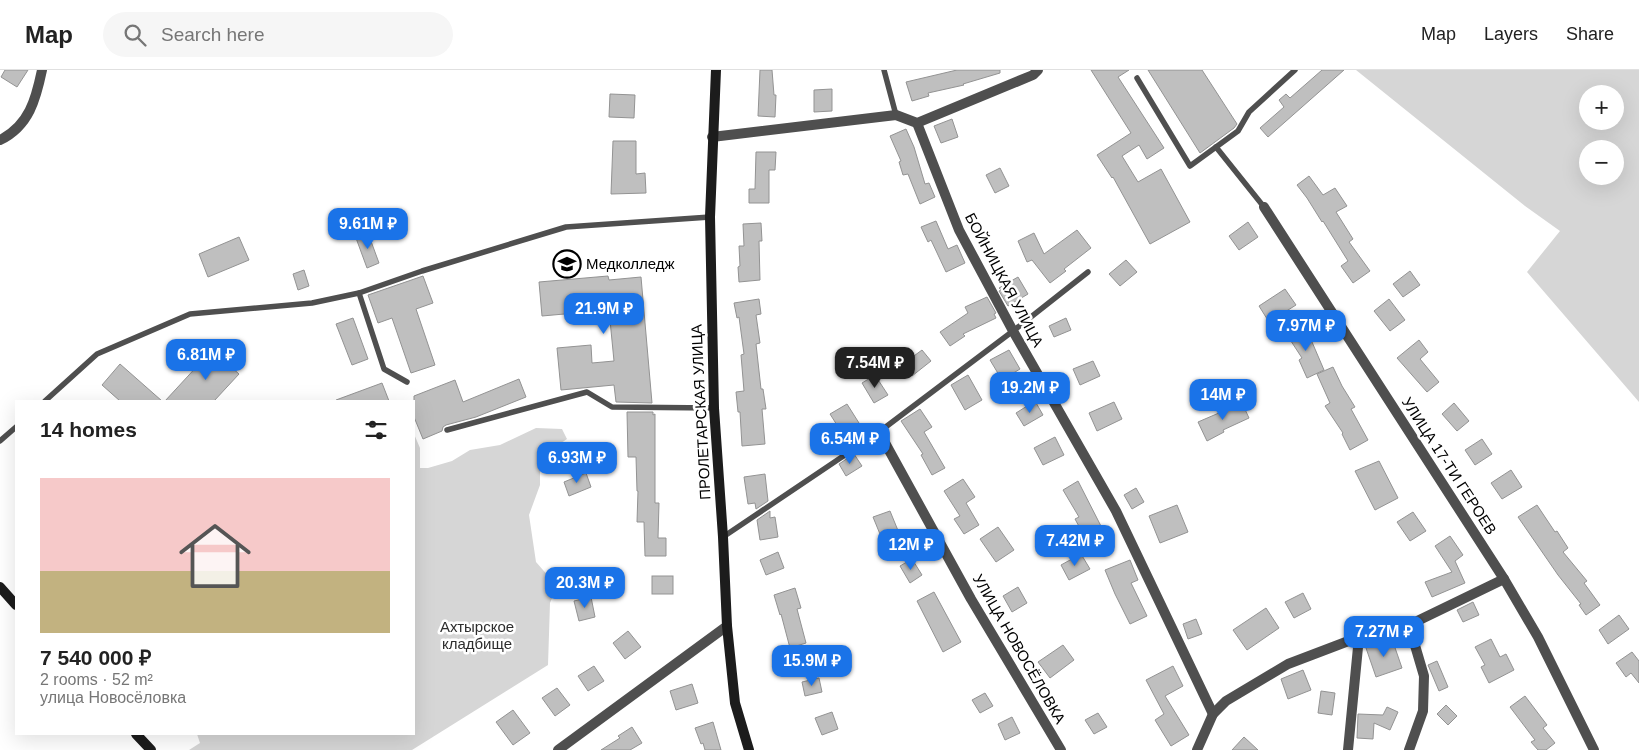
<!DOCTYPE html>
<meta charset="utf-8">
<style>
body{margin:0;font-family:Arial,sans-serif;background:#f6f6f6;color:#222;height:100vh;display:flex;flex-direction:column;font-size:19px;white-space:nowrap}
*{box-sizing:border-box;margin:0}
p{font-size:16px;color:#767676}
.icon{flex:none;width:28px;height:28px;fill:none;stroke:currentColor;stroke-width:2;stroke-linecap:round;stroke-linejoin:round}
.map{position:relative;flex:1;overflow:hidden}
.drawer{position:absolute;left:15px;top:330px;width:400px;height:335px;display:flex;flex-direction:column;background:#fff;border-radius:0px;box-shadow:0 5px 20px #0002}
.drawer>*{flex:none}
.controls{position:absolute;left:1579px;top:15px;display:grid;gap:10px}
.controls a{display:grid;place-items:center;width:45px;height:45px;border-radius:50%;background:#fff;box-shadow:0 5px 20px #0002;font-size:25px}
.price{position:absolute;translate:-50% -42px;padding:0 11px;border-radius:10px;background:#1a73e8;color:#fff;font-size:16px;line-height:32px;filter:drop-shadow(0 1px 2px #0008)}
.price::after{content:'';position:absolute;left:50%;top:30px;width:15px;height:11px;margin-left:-8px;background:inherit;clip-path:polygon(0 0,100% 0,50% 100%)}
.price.selected{background:#222;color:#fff}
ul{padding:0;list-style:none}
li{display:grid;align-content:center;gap:10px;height:265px;padding:0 25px}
li span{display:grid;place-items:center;height:155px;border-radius:0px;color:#555}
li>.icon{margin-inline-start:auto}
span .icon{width:90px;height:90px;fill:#fffc;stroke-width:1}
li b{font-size:21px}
h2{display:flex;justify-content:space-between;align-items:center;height:60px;padding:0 25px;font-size:21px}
header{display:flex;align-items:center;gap:30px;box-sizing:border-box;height:70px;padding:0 25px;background:#fff;border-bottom:1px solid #e0e0e0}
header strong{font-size:24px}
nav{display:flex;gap:28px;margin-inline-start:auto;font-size:18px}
.search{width:350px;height:45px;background:#f6f6f6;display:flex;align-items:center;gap:12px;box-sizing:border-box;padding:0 18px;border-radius:28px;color:#767676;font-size:19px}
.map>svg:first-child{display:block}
.green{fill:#d6d6d6;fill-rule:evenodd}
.building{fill:#bfbfbf;stroke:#939393}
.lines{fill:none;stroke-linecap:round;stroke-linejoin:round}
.service{stroke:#4f4f4f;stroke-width:5.5}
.minor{stroke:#4f4f4f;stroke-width:10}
.secondary{stroke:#1c1c1c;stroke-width:10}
.labels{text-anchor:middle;stroke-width:5;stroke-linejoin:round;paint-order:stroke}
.poi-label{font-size:15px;fill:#000;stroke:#fff;text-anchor:start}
.street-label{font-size:15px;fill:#000;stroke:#fff}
.park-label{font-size:15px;fill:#2d2d2d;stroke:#fff}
</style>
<header>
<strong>Map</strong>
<div class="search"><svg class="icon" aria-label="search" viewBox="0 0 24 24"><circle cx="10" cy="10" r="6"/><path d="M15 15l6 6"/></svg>Search here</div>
<nav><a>Map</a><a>Layers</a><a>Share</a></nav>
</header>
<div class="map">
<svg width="1639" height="680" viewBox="0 0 1639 680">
<rect width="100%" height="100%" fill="#fff"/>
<g class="green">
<path d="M1356,0H1639V332L1527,202L1560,161L1525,136ZM1588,24H1615V51H1588ZM1588,79H1615V106H1588Z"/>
<path d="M536,358L562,359L567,369L540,387V415L529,445L536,492L557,516L550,533L548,595L412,680H189L200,673L197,664H414V364L420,378V398H428L452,391L470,380L500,375Z"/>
</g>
<g class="building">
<path d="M5,0H28L17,17L1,7Z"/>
<path d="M760,0H772L774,25H776L775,47L758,46Z"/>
<path d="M957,0H1000V3L963,14L964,15L928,23L929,26L912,31L906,12Z"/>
<path d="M1091,0H1129L1118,7L1164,78L1147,89L1139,75L1122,86L1138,112L1161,99L1190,152L1150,174L1113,107L1112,108L1097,85L1131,63Z"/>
<path d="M1148,0H1202L1237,54L1234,58L1200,83Z"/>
<path d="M1322,0H1344L1268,67L1260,58L1284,37L1279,30L1286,24L1290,28Z"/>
<path d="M832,19V41L814,42V20Z"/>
<path d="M610,24L635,25L634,48L609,47Z"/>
<path d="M952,49L958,67L941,73L934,56Z"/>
<path d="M906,59L914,77L925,114L929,113L935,127L920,134L908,104L903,105L899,92L901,91L890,66Z"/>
<path d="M613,71H636V104L645,103L646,123L611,124Z"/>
<path d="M756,82H776L775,100H769V133H749V119H755Z"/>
<path d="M1000,98L1009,116L995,123L986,105Z"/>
<path d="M1309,106L1323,125L1335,118L1347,136L1336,142L1353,169L1349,172L1370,201L1353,213L1341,196L1348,191L1323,151L1322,152L1307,128L1297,115Z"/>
<path d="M936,151L948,179L957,175L965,193L946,202L931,170L928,172L921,157Z"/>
<path d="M1248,152L1258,167L1239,180L1229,166Z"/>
<path d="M761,153L762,171H759L760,210L739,212L738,197L740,196L739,176H744L743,154Z"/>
<path d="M1077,160L1091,178L1064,199L1066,201L1050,213L1032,190L1027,192L1018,171L1034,163L1044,184Z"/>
<path d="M368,163L379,193L367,198L356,168Z"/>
<path d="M239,167L249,190L208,207L199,184Z"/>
<path d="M1126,190L1137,202L1120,216L1109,204Z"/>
<path d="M304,200L309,216L298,220L293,204Z"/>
<path d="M1410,201L1420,215L1403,227L1393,214Z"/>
<path d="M423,206L433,233L416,239L435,295L411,303L392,248L378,253L368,225Z"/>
<path d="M608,206L609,210L641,207L652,333L616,332L614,315L561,320L557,278L591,275L592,293L614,291L609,240L542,246L539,212Z"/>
<path d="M1018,207L1028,224L1008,236L999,221L1001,220L999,218Z"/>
<path d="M1285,219L1296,235L1269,252L1259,236Z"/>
<path d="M987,227L996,243L994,244L996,248L963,264L965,266L950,276L940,262L968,243L965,237Z"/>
<path d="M759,229L761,244L756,245L760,273L756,274L761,319H763L766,339H762L765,374L742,376L740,342H738L736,322L744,321L741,285L744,284L739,247L737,248L734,233Z"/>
<path d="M1389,229L1405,250L1390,261L1374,241Z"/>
<path d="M353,248L368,289L352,295L336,254Z"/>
<path d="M1066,248L1071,260L1054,267L1049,256Z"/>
<path d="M1302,256L1312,272L1324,300L1307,308L1299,290L1302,288L1287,265Z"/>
<path d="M1419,270L1428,282L1420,289L1439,312L1427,322L1397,288Z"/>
<path d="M212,280L239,304L214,331H165Z"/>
<path d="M922,280L931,291L912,306L903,294Z"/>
<path d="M1009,280L1020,299L1002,310L990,290Z"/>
<path d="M1093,291L1100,306L1080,315L1073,299Z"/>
<path d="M120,294L162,331H120L102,315Z"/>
<path d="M1333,297L1342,316L1355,337L1351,339L1368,370L1350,380L1342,364L1343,363L1325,336L1330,333L1317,304Z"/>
<path d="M875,305L888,325L874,333L862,313Z"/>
<path d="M968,305L982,330L965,340L951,315Z"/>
<path d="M519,309L526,327L476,347L446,355L443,357L442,361L423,369L414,347V326L455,310L463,332Z"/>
<path d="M382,313L389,331H337L336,330Z"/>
<path d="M1035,331L1043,345L1024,356L1016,343Z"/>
<path d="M1114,332L1122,349L1097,361L1089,343Z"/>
<path d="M1242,333L1249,348L1223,360L1224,362L1207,371L1198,352Z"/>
<path d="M1454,333L1469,351L1457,361L1442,344Z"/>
<path d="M847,334L859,353L842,363L830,344Z"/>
<path d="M920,339L932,357L924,362L945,398L932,405L921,385L923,384L901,351Z"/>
<path d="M627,342H653V345L655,344V433H659L658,468H666V486H645L644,452H637L638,421H637L636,387H628Z"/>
<path d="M1055,367L1064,385L1043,395L1034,378Z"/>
<path d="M1482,369L1492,384L1475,395L1465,380Z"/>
<path d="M854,384L862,396L846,406L839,394Z"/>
<path d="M1379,391L1398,428L1375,440L1355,401Z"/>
<path d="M1511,400L1522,417L1502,429L1491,413Z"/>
<path d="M586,403L591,417L569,426L564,412Z"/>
<path d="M765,404L768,431L756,439L755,433L748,434L744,407Z"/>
<path d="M963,409L975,427L966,433L979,455L964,464L954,449L960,446L944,421Z"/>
<path d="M1078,411L1104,462L1087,471L1075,449L1079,447L1063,420Z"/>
<path d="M1136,418L1144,432L1132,439L1124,425Z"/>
<path d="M1177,435L1188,462L1160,473L1149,446Z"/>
<path d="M1537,435L1555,462L1557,461L1568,478L1563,482L1587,511L1584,513L1600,535L1586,545L1579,535L1581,534L1558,505L1518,447Z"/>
<path d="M770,441V448L775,447L778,467L760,470L757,450Z"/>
<path d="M890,441L899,463L882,469L873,447Z"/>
<path d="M1413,442L1426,461L1410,471L1397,452Z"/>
<path d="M998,457L1014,480L996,492L980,469Z"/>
<path d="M1450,466L1463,485L1455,491L1465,513L1432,527L1425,512L1452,502L1435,476Z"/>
<path d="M778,482L784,498L766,505L760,490Z"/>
<path d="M1081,484L1090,499L1069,510L1061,495Z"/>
<path d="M912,489L922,505L910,513L900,496Z"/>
<path d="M1130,490L1138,510L1131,513L1147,546L1130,554L1115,524L1105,500Z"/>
<rect x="652" y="506" width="21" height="18"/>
<path d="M1018,517L1027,533L1012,542L1003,526Z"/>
<path d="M795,518L801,538L797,539L806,573L790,578L781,544L780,545L774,525Z"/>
<path d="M934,522L961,572L943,582L917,531Z"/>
<path d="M1303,523L1311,539L1294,548L1285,532Z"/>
<path d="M591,527L595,547L579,551L574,531Z"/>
<path d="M1473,532L1479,545L1463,552L1457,540Z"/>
<path d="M1266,538L1279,558L1247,580L1233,560Z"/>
<path d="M1619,545L1629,559L1608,574L1599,560Z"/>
<path d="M1196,549L1202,564L1188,569L1183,554Z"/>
<path d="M628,561L641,577L625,589L613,573Z"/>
<path d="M1392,569L1402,598L1376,607L1366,578Z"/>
<path d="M1491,569L1500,587L1506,584L1514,600L1489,613L1481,597L1485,595L1475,577Z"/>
<path d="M1063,575L1074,590L1050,608L1038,592Z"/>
<path d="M1632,582L1639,591V613L1631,603L1626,607L1616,593Z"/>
<path d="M1437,591L1448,617L1439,621L1428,595Z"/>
<path d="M594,596L604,611L588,621L578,606Z"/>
<path d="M1173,596L1183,616L1165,626L1189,665L1171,676L1155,650L1164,644L1146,610Z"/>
<path d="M1303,600L1311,620L1288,629L1281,609Z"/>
<path d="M819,608L822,622L805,626L802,612Z"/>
<path d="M692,614L698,633L676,640L670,621Z"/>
<path d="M557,618L570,635L555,646L542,628Z"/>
<path d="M1321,621L1335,623L1332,645L1318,643Z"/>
<path d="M985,623L993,636L980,643L972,630Z"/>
<path d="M1525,626L1547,655L1543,658L1555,673L1546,680H1538L1531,672L1535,670L1510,637Z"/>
<path d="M1446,635L1457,646L1448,655L1437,644Z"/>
<path d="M1387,637L1398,642L1390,660L1374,653L1373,669L1357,668L1358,644L1383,645Z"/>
<path d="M513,640L530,663L513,675L496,652Z"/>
<path d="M832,642L838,659L822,665L815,648Z"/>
<path d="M1098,643L1107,657L1094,664L1085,650Z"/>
<path d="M1012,647L1020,663L1005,670L998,654Z"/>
<path d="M713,652L721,680H705L703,673L701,674L695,658Z"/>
<path d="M632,657L642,673L630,680H601L620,668L618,666Z"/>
<path d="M1244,667L1258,680H1232Z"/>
</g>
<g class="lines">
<g class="service">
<path d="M884,0L896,45"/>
<path d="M1137,8L1190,96L1238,61L1249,42L1295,0"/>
<path d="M1216,77L1264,137"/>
<path d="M359,223L384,299L407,312"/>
<path d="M45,331L97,284L190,244L312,233L359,223L422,201L566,157L710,147"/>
<path d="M447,360L587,322L612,337L714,338"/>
<path d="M0,371L16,357"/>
<path d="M723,467L879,362L1013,261L1088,202"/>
</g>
<g class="minor">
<path d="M917,53L959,160L1013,261L1116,441L1213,644"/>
<path d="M712,67L896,45L917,53L1033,5L1038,0"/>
<path d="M0,70C29,56 36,29 42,0"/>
<path d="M1264,137L1504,509L1538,567L1594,680"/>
<path d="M879,362L971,529L1061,680"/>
<path d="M558,680L727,556"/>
<path d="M1197,680L1213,644L1226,631L1288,594L1359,567L1409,555L1504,509"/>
<path d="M1348,680L1359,567"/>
<path d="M1409,680L1423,641L1424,606L1409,555"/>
</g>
<g class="secondary">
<path d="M716,0L710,147L714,338L723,467L727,556L735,633L749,680"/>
<path d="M0,517L16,535"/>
<path d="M136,664L151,680"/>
</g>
</g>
<defs>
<g id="university-ring" transform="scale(1.4375)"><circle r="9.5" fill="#fff" stroke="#000" stroke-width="1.5"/><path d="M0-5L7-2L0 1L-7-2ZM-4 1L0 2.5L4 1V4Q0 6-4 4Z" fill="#000"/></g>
</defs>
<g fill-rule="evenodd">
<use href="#university-ring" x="567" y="194"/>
</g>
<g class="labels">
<g class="poi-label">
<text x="586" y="199">Медколледж</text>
</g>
<g class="street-label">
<text transform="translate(1004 210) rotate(62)" y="5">БОЙНИЦКАЯ УЛИЦА</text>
<text transform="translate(701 342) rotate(-93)" y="5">ПРОЛЕТАРСКАЯ УЛИЦА</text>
<text transform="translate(1449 396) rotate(57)" y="5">УЛИЦА 17-ТИ ГЕРОЕВ</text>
<text transform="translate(1019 579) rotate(60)" y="5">УЛИЦА НОВОСЁЛОВКА</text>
</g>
<g class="park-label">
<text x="477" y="562">Ахтырское<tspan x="477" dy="17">кладбище</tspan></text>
</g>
</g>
</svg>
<div class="controls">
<a>+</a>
<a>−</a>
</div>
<b class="price" style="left:368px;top:180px">9.61M ₽</b>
<b class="price" style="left:604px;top:265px">21.9M ₽</b>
<b class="price" style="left:1306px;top:282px">7.97M ₽</b>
<b class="price" style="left:206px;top:311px">6.81M ₽</b>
<b class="price selected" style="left:875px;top:319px">7.54M ₽</b>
<b class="price" style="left:1030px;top:344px">19.2M ₽</b>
<b class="price" style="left:1223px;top:351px">14M ₽</b>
<b class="price" style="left:850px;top:395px">6.54M ₽</b>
<b class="price" style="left:577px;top:414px">6.93M ₽</b>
<b class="price" style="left:1075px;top:497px">7.42M ₽</b>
<b class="price" style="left:911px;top:501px">12M ₽</b>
<b class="price" style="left:585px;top:539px">20.3M ₽</b>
<b class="price" style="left:1384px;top:588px">7.27M ₽</b>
<b class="price" style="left:812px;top:617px">15.9M ₽</b>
<section class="drawer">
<h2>14 homes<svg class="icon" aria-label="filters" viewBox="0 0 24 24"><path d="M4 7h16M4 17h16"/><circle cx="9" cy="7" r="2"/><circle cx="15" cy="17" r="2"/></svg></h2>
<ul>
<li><span style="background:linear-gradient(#f6c9c9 60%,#c2b280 0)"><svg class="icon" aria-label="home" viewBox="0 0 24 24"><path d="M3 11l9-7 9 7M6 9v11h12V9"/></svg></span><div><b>7 540 000 ₽</b><p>2 rooms · 52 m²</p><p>улица Новосёловка</p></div></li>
</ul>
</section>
</div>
